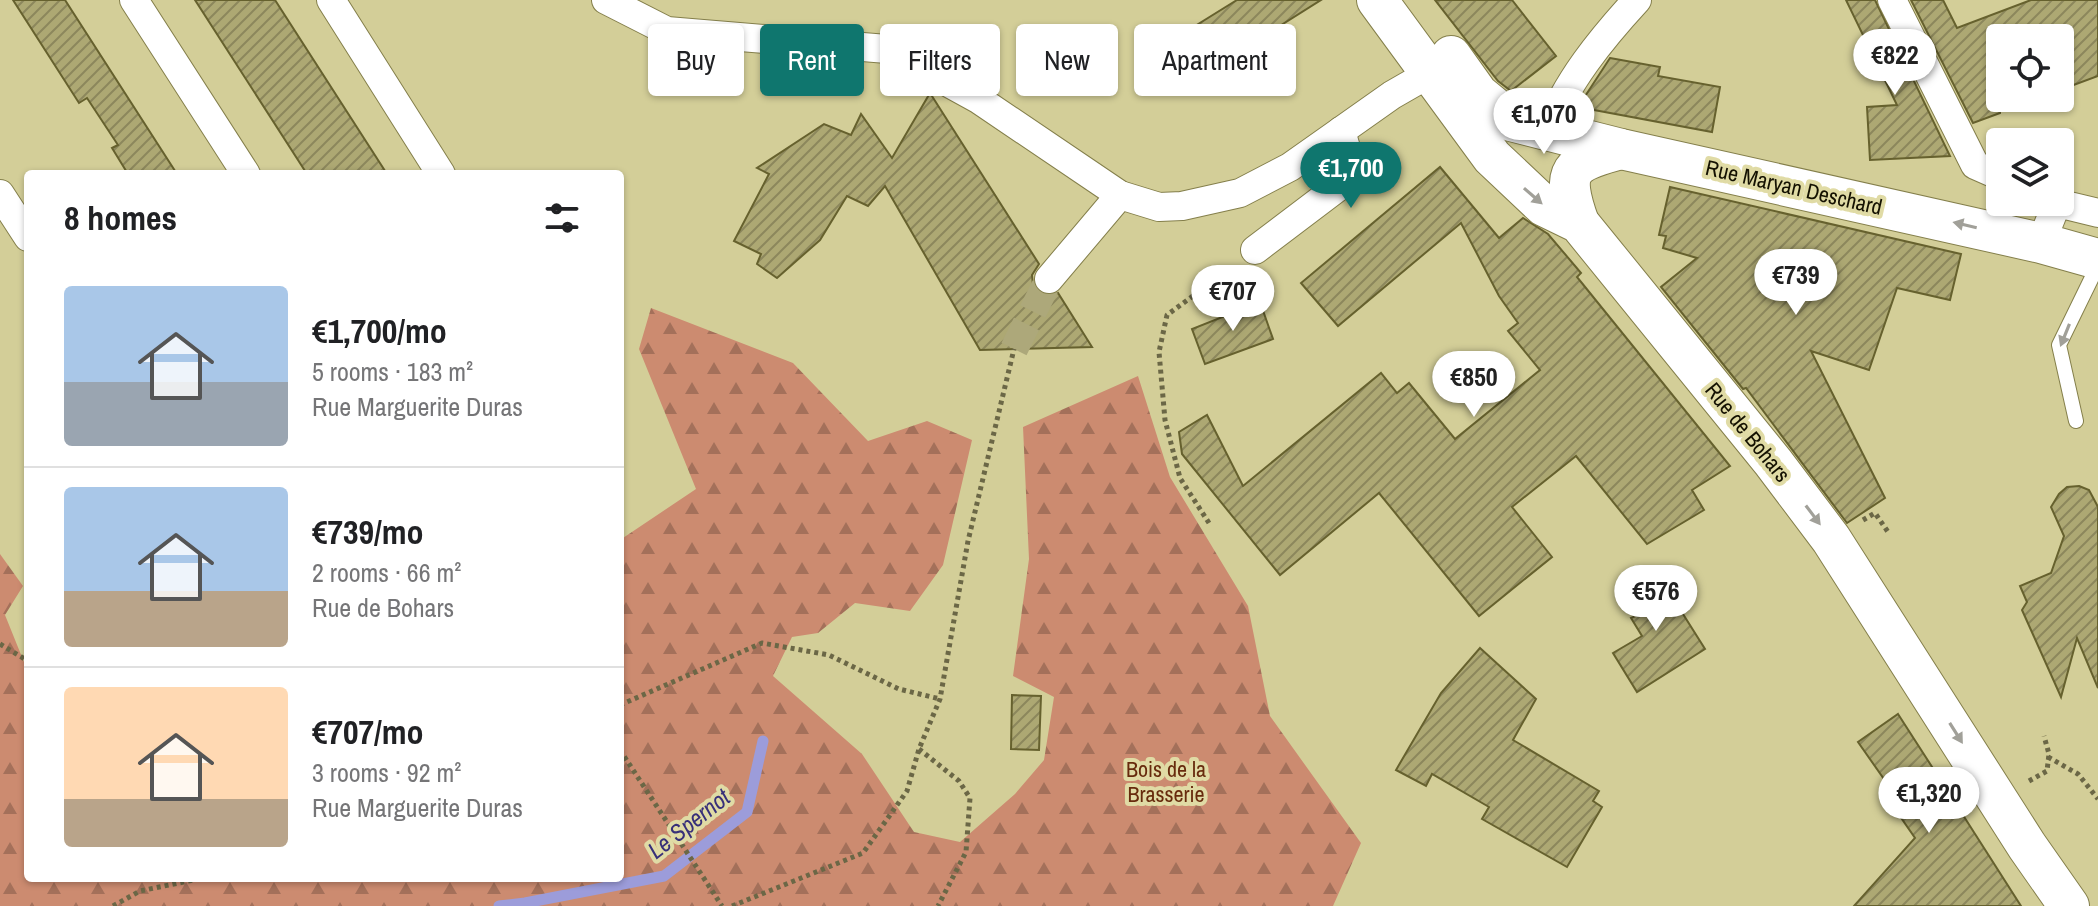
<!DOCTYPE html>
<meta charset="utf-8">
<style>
body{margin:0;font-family:"Archivo Narrow",sans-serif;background:#f6f6f6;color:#202124;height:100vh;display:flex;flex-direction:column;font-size:30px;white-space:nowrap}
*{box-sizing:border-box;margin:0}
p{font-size:26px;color:#757577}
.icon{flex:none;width:44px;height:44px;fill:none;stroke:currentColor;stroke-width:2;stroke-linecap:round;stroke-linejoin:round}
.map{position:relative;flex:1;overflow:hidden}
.panel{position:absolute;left:24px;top:170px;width:600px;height:712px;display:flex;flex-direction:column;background:#fff;border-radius:8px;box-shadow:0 2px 6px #0004}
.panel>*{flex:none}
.hud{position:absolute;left:648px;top:24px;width:760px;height:72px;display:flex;gap:16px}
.fabs{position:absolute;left:1986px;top:24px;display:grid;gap:16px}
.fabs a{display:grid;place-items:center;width:88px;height:88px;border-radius:8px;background:#fff;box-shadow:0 2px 6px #0004;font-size:40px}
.price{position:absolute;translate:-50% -68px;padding:0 18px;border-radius:28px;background:#fff;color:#222;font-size:26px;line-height:52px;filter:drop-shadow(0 2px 4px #0008)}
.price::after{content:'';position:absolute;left:50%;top:48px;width:24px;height:18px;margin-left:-12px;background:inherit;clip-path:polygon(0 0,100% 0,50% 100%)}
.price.selected{background:#0f766e;color:#fff}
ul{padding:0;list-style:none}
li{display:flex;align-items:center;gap:24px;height:200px;padding:0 40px}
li+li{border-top:2px solid #e0e0e0}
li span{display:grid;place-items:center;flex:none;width:224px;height:160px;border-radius:8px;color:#555}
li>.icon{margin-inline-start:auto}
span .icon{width:96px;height:96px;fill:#fffc;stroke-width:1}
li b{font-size:34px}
h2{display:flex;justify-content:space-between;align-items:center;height:96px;padding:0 40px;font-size:34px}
.tag{padding:0 28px;border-radius:8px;background:#fff;box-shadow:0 2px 6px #0004;font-size:28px;line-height:72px}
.tag.selected{background:#0f766e;color:#fff}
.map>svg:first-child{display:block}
.forest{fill:url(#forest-firs)}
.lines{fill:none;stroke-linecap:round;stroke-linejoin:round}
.stream{stroke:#9c9cda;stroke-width:11}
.building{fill:url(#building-hatch);stroke:#66612e;stroke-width:2}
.minor-tunnel{stroke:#ada87a;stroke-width:28;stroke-dasharray:28 14;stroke-linecap:butt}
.service-casing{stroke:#847f4b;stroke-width:16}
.minor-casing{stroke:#847f4b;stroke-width:30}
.secondary-casing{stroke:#847f4b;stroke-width:42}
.path{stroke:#6b6746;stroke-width:5;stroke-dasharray:4 4;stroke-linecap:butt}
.service{stroke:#fff;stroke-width:14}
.minor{stroke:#fff;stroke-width:28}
.secondary{stroke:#fff;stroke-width:40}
.oneway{fill:#a1a099}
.labels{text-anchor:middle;stroke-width:8;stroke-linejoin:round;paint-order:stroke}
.street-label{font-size:22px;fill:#141101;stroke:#e0dba5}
.park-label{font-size:22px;fill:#672b0d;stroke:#e0dba5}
.water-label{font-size:24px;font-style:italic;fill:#383079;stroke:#e0dba5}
</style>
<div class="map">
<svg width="2098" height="906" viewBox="0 0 2098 906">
<defs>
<pattern id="forest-firs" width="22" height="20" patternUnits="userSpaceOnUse" patternTransform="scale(2)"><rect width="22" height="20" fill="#cc8b70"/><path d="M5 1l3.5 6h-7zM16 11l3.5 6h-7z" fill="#a4705a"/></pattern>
<pattern id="building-hatch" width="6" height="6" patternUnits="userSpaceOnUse" patternTransform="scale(2)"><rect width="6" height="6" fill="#ada873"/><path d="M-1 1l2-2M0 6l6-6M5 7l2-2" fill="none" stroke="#8c875c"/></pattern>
</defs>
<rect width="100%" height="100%" fill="#d3ce98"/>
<path class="forest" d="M651,308L793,363L868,441L927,421L972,440L943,565L910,611L855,603L818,633L792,637L773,676L862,754L914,832L960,842L1015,794L1044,760L1054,697L1013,676L1029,559L1023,427L1138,376L1170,477L1248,606L1270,716L1361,843L1333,906H0V554L23,586L5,615L28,672V878H620V540L696,489L639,349Z"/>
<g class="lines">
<path class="stream" d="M499,906L525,903L664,876L747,812L763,741"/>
</g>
<g class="building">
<path d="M13,0H65L177,174H128L112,148L118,145L87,98L79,103Z"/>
<path d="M195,0H275L387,174H307Z"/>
<path d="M1237,0H1321L1218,65L1195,26Z"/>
<path d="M1435,0H1512L1556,56L1511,91L1498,81Z"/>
<path d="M1846,0H1875L1950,156L1870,160L1867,107L1897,105Z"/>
<path d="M1911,0H1943L1957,28L2031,0H2098V76L2060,90V38H2000V113L1973,123Z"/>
<path d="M1610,58L1660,67L1658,76L1720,87L1712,132L1578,107Z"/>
<path d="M930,93L1039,264L1032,275L1033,285L1045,296L1058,293L1092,347L980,350L885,186L868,206L847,196L820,240L777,278L757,264L761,254L734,241L769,174L757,168L824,124L851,135L861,114L892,158Z"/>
<path d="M1440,167L1499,238L1523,218L1548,234L1581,273L1577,277L1730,466L1692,490L1704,510L1647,544L1576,456L1512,507L1552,557L1479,616L1379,493L1280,575L1182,454L1179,432L1207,415L1243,486L1381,373L1397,393L1409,383L1455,439L1540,370L1508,331L1518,323L1499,296L1461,223L1338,326L1301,283Z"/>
<path d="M1670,187L1961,254L1950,300L1897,288L1869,370L1811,351L1885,498L1847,523L1746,388L1743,389L1661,287L1697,258L1663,248L1666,236L1659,235Z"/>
<path d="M1260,302L1273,339L1205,364L1192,329Z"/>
<path d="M2079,486L2089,490L2098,507V688L2077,638L2061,697L2022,610L2027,602L2020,586L2051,573L2064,536L2051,507L2059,494L2067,487Z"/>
<path d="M1654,568L1705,649L1637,692L1613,653L1642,636L1631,618L1638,615L1622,588Z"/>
<path d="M1480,648L1536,699L1513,740L1599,791L1593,801L1602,807L1567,867L1482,819L1489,807L1432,774L1426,786L1396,770L1441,693Z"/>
<path d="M1012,695L1041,696L1039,750L1011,749Z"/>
<path d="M1898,714L1954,801L2021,906H1854L1915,838L1886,796L1893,792L1858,742Z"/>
</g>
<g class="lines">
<path class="minor-tunnel" d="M1014,349L1049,279"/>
<g class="service-casing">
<path id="service" d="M2076,421L2059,345L2098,265"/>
</g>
<g class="minor-casing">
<g id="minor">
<path d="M134,0L246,174"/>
<path d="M331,0L441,174"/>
<path d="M606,0L667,31L887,49L978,99L1120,195L1159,207L1182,206L1240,193L1290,167L1392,95L1446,64"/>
<path d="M1892,0L1975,165L2000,176"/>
<path d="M1548,131C1565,83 1602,38 1637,0"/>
<path d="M0,194L28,237"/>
<path d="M2041,243L2057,203L2098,213"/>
<path d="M1255,250L1354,175L1341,131"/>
<path d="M1049,279L1120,195"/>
</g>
</g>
<g class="secondary-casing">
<g id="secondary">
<path d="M1377,0L1492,157L1544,206L1579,223L1773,462L1831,539L2027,846L2069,906"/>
<path d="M1451,56L1478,94L1511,121L1621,149L2041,243L2098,259"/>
<path d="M1579,223C1560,169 1569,163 1621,149"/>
</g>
</g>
<g class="path">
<path d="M1863,520L1875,513L1888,532"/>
<path d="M1209,523L1180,478L1165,420L1159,352L1167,315L1231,268"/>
<path d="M0,644L28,661"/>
<path d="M620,705L762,643L829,655L899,689L940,699"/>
<path d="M919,749L959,781L970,798L966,852L938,906"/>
<path d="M620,750L722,906"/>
<path d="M2048,757L2078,774L2098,799"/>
<path d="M2029,781L2047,771L2049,754L2044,736"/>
<path d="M113,906L140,891L203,878"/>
<path d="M732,906L863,853L907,791L919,749L940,699L968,541L1014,349"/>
</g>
<use href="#service" class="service"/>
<use href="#minor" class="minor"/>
<use href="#secondary" class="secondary"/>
</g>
<defs><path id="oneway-solid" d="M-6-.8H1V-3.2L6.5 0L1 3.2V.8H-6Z" transform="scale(2)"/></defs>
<g class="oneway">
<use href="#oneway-solid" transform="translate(1533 196) rotate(41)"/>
<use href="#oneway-solid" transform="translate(1965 225) rotate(-167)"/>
<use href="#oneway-solid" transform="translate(2065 335) rotate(112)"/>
<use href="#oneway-solid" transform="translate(1813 515) rotate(53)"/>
<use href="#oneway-solid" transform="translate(1956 733) rotate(58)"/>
</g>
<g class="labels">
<g class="street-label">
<text transform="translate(1794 187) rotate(13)" y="8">Rue Maryan Deschard</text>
<text transform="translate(1748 432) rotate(51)" y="8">Rue de Bohars</text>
</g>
<g class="park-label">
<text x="1166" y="777">Bois de la<tspan x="1166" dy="25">Brasserie</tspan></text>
</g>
<g class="water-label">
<text transform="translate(689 824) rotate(-38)" y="8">Le Spernot</text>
</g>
</g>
</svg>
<div class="fabs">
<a><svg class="icon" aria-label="locate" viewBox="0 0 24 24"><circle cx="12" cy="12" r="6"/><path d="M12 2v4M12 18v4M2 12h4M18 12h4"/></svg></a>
<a><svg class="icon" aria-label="layers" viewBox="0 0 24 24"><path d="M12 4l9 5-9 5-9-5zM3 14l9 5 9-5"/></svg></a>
</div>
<b class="price" style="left:1895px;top:97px">€822</b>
<b class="price" style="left:1544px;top:156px">€1,070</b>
<b class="price selected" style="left:1351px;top:210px">€1,700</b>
<b class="price" style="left:1796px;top:317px">€739</b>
<b class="price" style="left:1233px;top:333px">€707</b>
<b class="price" style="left:1474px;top:419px">€850</b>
<b class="price" style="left:1656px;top:633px">€576</b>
<b class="price" style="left:1929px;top:835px">€1,320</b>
<div class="hud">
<a class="tag">Buy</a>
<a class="tag selected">Rent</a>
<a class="tag">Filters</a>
<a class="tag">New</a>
<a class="tag">Apartment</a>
</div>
<section class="panel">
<h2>8 homes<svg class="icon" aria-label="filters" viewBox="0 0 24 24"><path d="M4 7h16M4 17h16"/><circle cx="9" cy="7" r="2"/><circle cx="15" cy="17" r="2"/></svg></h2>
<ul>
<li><span style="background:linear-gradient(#a9c7e8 60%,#9aa5b1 0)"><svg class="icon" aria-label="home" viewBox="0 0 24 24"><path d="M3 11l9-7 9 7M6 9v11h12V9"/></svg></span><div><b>€1,700/mo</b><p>5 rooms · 183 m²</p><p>Rue Marguerite Duras</p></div></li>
<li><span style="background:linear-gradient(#a9c7e8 65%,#b9a48a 0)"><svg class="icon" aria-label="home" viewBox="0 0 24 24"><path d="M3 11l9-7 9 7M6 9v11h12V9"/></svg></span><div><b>€739/mo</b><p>2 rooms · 66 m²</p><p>Rue de Bohars</p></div></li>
<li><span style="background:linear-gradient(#ffd9b3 70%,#b9a48a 0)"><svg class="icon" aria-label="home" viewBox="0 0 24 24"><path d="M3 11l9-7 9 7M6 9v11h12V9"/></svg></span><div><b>€707/mo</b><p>3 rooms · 92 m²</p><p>Rue Marguerite Duras</p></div></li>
</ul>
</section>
</div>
